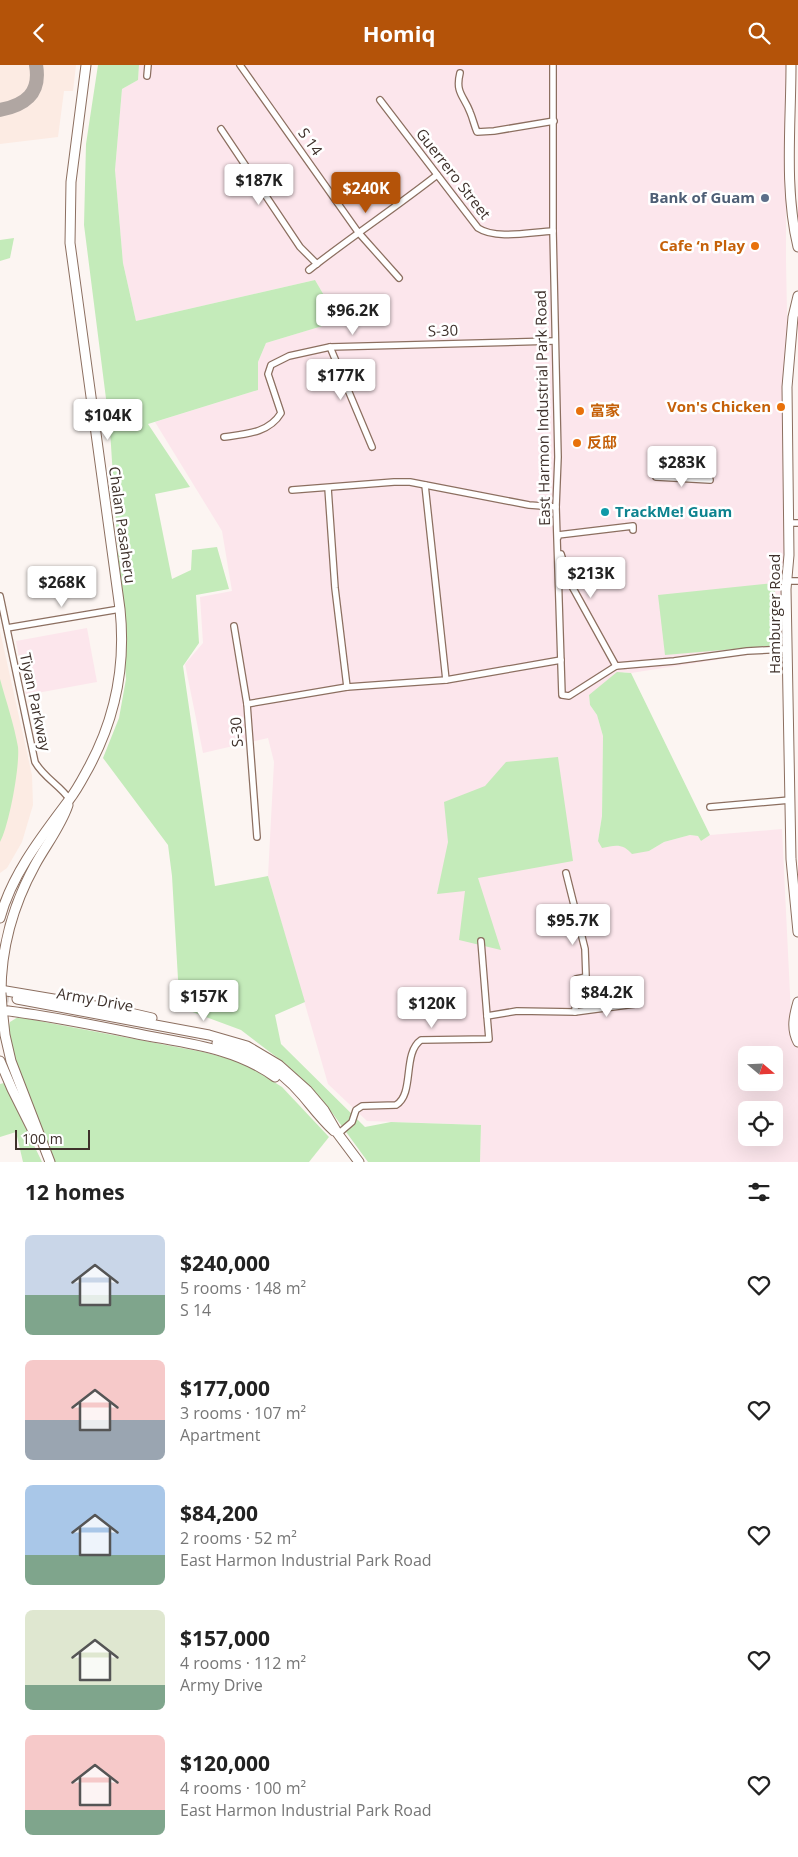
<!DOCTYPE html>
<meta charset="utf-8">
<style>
body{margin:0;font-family:"Open Sans","Noto Sans SC",sans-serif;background:#f2f2f2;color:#222;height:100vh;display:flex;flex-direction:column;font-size:19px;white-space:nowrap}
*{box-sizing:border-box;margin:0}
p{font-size:16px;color:#767676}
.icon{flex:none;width:28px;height:28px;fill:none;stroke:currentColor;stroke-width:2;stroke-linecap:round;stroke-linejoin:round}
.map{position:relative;height:1097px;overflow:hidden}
.side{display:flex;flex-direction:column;background:#fff;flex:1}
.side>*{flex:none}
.needle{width:32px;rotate:109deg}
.buttons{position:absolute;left:738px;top:981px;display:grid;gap:10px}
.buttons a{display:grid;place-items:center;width:45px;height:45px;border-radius:8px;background:#fff;box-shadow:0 5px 20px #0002;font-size:25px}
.scale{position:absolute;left:15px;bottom:12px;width:75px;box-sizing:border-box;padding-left:5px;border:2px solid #3e312b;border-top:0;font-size:14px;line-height:18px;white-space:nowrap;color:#3e312b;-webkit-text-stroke:4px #fff;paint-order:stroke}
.price{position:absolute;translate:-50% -42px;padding:0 11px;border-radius:5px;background:#fff;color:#222;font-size:16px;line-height:32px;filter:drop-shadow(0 1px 2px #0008)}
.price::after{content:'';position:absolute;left:50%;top:30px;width:15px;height:11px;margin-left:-8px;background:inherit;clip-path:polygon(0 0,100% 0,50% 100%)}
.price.active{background:#b45309;color:#fff}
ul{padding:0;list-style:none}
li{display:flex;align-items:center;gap:15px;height:125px;padding:0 25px}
li span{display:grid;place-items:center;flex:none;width:140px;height:100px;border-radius:8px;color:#555}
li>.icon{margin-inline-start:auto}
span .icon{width:60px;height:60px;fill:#fffc;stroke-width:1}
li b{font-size:21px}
h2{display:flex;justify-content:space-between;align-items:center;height:60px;padding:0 25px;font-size:21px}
header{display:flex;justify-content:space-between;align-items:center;height:65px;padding:0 25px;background:#b45309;color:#fff;font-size:22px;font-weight:700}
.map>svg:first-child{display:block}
.industrial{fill:#fce6ec;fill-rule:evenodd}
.built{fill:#fcebe3}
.green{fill:#c4ebba}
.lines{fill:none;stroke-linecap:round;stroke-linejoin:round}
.taxiway{stroke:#b0a6a2;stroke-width:14}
.secondary-tunnel{stroke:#d6ceca;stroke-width:9;stroke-dasharray:9 4.5;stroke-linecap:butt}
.street-casing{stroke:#8c6f60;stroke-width:8}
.secondary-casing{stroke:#8c6f60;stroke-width:11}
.primary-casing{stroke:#8c6f60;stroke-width:11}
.street{stroke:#fff;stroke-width:5.5}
.secondary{stroke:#fff;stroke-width:9}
.primary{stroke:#fff;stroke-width:9}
.secondary-bridge-casing{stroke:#8c6f60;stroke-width:11;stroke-linecap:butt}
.secondary-bridge{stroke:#fff;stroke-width:9}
.service-dot{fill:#5c6f8a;stroke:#fff;stroke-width:2}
.food-dot{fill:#e8710a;stroke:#fff;stroke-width:2}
.culture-dot{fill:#0f9aa8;stroke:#fff;stroke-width:2}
.labels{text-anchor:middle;stroke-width:5;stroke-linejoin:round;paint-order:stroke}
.street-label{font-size:15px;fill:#3e312b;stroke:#fff}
.service-label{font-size:15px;font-weight:bold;fill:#4e5e75;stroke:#fff;text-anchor:end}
.food-label{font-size:15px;font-weight:bold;fill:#c56008;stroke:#fff;text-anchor:end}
.culture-label{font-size:15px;font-weight:bold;fill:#0d838f;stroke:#fff;text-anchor:start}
</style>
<header><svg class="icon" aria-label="back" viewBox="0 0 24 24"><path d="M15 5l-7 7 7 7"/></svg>Homiq<svg class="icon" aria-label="search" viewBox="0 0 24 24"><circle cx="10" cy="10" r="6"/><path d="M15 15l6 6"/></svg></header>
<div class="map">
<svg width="798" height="1097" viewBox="0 0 798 1097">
<rect width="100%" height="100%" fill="#fcf5f2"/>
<g class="industrial">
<path d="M139,0H786V196L788,300L786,584L631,608L624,607L589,630L590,640L597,650L603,671L602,751L598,776L649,786L664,777L690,770L698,771L701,776L710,770L782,764L792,970L798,983V1097H480L481,1060L367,1056L328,1019L268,811L274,697L268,673L203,688L185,599L203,578L200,532L232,526L222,466L155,357L258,325V297L266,278L339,256L315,215L136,256L123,198L115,105L122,24L138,15ZM746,990H774V1018H746ZM746,1045H774V1072H746Z"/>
<path d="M87,563L97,617L26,630L16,576Z"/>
</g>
<g class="built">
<path d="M0,0H76L73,26H64L58,72L0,79Z"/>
<path d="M0,566L32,710L33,740L22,777L7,803L0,808Z"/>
</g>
<g class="green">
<path d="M98,0H139L138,15L122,24L115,105L123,198L136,256L315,215L339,256L266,278L258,297V325L148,359L190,422L155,429L172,514L191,505L192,485L217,482L229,524L196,530L199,578L183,601L215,821L268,811L305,937L275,950L281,979L365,1062L391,1057L481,1060L480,1097H368L333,1049L287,1000L241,965L187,945L178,914L172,811L168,780L103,693L119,653L126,614L110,365L84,160L86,79Z"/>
<path d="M14,173L10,193L0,196V175Z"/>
<path d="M774,518L781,580L665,590L658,530Z"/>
<path d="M617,607L631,608L710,770L701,776L698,771L690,770L664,777L649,786L632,789C623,778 615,780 602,783L598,776L602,751L603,671L597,650L590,640L589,630Z"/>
<path d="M0,614C6,636 14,659 18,682C20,701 9,761 0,777Z"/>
<path d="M558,692L573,796L478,813L501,885L459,875L465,826L437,829L448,777L444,737L485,721L506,697Z"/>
<path d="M18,952L203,987L242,997L282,1022L329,1072L309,1097H54L22,1016L7,971L10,957Z"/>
<path d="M4,1018L42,1097H23L16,1067L0,1072V1019Z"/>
</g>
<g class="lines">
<path class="taxiway" d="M0,45C26,40 41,28 36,0"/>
<path class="secondary-tunnel" d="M0,932L17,934"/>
<g class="street-casing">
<g id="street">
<path d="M240,0L358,167L399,213"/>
<path d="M553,0V166L558,392L556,442L562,630L569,631L616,601L674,596L747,586L786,584"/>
<path d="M460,8C455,28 464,31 470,47C473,54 474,60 477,67L494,66L554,56"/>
<path d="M147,11L148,0"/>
<path d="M380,35L478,163C496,175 531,167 553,166"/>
<path d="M221,64L300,182L317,199"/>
<path d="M309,205C351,172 395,143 437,110"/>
<path d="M330,282L372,382"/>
<path d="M224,372C246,369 269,368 281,348L268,309L271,300L289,291L330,282L554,276"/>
<path d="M656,412L710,415"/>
<path d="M425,420L446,615"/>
<path d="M328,423L335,523L347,622"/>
<path d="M292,425L394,417H410L529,440L556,442"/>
<path d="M789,458H798"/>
<path d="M558,472V470L633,461V465"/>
<path d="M561,489L569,516L616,601"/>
<path d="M788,516H798"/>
<path d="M0,531L35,697C44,713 60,720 70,735"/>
<path d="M234,561L247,639L257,772"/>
<path d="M7,563L120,544"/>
<path d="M247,639L347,622L446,615L561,595"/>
<path d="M710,742L790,735"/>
<path d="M566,808L585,884L586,912L576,914L575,947"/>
<path d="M481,876L487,951"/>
<path d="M338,1069L352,1057L356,1045L362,1041L396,1040C415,1029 402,988 421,975L489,974L487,951L517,946L575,947L635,939"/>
</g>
</g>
<g class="secondary-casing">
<g id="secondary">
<path d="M798,231L793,252L787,322L789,490L786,524L791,794L798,867"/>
<path d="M0,853C12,809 42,771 69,735C77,725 83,713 89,702C116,652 126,601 120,544L70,178L71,117L86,0"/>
<path d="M0,925L113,944L152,953"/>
<path d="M1,928C1,882 13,840 35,800C46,780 61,761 68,740"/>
<path d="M17,934L209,970L247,981L279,1000L307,1025L324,1045L338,1069L359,1097"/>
<path d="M798,937C794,951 791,964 798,977"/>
<path d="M2,942L5,970L11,996L50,1097"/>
<path d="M0,945C44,950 89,959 133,968C181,978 233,981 275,1012"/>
<path d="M217,978C251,986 280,1004 303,1031C313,1043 322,1055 334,1066"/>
<path d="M0,996L12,1024L33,1066"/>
</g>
</g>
<g class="primary-casing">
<path id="primary" d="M791,0C791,59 784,124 798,182"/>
</g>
<use href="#street" class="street"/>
<use href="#secondary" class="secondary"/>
<use href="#primary" class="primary"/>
<g class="secondary-bridge-casing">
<path id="secondary-bridge" d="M1,928L2,942"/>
</g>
<use href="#secondary-bridge" class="secondary-bridge"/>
</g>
<circle class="service-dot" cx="765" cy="133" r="5"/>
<g class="food-dot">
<circle cx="755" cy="181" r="5"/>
<circle cx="781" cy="342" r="5"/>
<circle cx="580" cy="346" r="5"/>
<circle cx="577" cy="378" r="5"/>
</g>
<circle class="culture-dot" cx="605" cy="447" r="5"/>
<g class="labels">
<g class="street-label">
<text transform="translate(310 77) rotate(55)" y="5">S 14</text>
<text transform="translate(453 109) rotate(52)" y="5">Guerrero Street</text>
<text transform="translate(443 266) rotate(-2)" y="5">S-30</text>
<text transform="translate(543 343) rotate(-91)" y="5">East Harmon Industrial Park Road</text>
<text transform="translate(122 460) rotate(82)" y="5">Chalan Pasaheru</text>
<text transform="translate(775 549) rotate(-90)" y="5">Hamburger Road</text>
<text transform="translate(35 637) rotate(78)" y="5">Tiyan Parkway</text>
<text transform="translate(237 667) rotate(-94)" y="5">S-30</text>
<text transform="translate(95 935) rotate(10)" y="5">Army Drive</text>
</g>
<g class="service-label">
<text x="755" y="138">Bank of Guam</text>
</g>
<g class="food-label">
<text x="745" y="186">Cafe ‘n Play</text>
<text x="771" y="347">Von's Chicken</text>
<text x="590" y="351" text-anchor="start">富家</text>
<text x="587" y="383" text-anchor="start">反邸</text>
</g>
<g class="culture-label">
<text x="615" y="452">TrackMe! Guam</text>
</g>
</g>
</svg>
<div class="buttons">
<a><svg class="needle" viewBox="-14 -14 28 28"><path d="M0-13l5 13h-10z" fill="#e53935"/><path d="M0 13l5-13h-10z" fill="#767676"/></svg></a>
<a><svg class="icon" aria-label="locate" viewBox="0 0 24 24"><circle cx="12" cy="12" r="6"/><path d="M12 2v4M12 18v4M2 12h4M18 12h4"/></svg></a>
</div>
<div class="scale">100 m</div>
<b class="price" style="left:259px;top:141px">$187K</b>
<b class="price active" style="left:366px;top:149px">$240K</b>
<b class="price" style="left:353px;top:271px">$96.2K</b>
<b class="price" style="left:341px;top:336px">$177K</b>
<b class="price" style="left:108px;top:376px">$104K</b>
<b class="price" style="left:682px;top:423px">$283K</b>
<b class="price" style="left:591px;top:534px">$213K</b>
<b class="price" style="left:62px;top:543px">$268K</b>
<b class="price" style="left:573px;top:881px">$95.7K</b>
<b class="price" style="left:607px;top:953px">$84.2K</b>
<b class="price" style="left:204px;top:957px">$157K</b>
<b class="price" style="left:432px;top:964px">$120K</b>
</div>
<section class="side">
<h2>12 homes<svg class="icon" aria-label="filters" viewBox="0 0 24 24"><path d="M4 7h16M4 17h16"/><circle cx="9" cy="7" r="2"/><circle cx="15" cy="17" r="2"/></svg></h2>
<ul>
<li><span style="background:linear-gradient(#c9d6e8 60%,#7fa58c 0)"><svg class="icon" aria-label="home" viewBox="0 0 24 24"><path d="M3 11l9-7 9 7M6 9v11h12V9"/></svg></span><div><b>$240,000</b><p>5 rooms · 148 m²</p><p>S 14</p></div><svg class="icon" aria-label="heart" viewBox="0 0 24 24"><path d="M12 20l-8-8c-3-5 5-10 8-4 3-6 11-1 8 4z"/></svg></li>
<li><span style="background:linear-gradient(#f6c9c9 60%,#9aa5b1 0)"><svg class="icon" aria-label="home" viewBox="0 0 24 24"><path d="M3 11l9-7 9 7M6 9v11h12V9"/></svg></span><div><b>$177,000</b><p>3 rooms · 107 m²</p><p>Apartment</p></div><svg class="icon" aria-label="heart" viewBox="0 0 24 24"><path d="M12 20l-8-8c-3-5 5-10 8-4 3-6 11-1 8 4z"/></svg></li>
<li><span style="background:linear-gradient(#a9c7e8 70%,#7fa58c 0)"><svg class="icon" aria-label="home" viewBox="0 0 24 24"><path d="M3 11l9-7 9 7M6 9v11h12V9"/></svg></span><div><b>$84,200</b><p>2 rooms · 52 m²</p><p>East Harmon Industrial Park Road</p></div><svg class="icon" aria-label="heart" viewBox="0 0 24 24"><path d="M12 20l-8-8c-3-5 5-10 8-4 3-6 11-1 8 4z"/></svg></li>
<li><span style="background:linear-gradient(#dfe7d0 75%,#7fa58c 0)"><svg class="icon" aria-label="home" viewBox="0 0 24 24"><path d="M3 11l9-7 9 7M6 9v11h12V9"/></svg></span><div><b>$157,000</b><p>4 rooms · 112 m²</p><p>Army Drive</p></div><svg class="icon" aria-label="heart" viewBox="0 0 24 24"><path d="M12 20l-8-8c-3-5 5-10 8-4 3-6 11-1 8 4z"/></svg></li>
<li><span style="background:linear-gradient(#f6c9c9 75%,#7fa58c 0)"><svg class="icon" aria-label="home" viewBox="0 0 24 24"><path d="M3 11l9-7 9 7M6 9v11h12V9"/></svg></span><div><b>$120,000</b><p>4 rooms · 100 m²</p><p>East Harmon Industrial Park Road</p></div><svg class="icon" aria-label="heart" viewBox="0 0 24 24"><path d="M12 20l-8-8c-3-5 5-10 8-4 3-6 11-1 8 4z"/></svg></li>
</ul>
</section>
